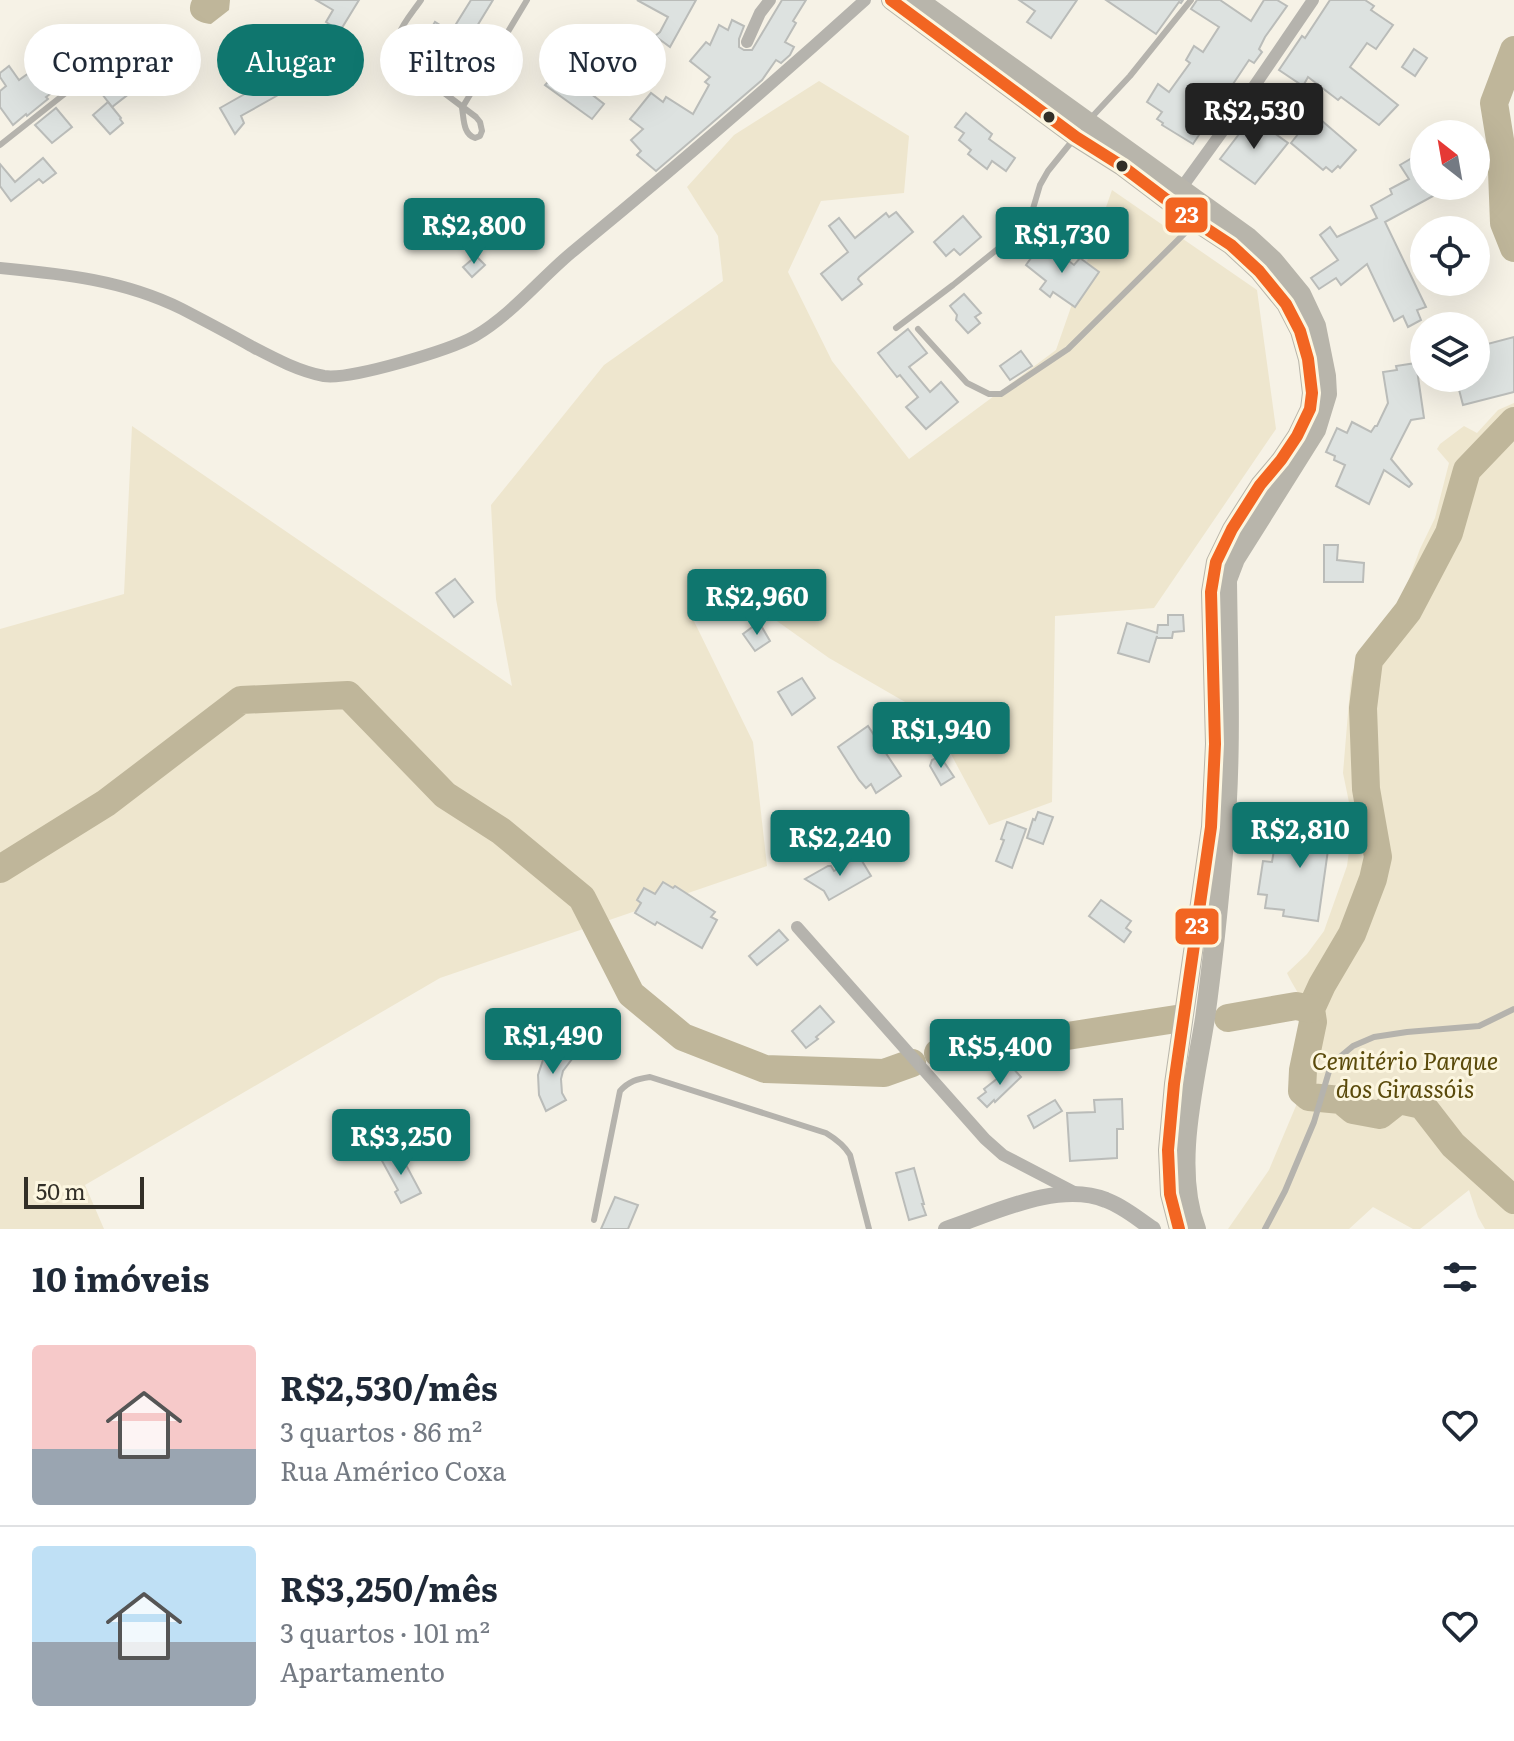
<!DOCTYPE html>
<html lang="pt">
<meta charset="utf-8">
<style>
body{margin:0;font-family:Literata,serif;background:#f6f6f7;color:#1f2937;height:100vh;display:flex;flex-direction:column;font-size:30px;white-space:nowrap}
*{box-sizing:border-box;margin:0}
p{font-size:26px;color:#747a83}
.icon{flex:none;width:44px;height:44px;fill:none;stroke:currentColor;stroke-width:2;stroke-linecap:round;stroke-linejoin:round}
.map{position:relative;height:1229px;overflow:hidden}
.details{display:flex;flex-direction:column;background:#fff;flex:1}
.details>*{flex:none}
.top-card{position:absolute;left:24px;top:24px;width:800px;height:72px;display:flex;gap:16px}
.needle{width:52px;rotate:329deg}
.buttons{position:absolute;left:1410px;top:120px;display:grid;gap:16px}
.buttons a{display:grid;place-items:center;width:80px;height:80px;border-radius:50%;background:#fff;box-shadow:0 8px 32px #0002;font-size:40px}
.scale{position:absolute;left:24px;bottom:20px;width:120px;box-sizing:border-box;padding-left:8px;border:4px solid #322f27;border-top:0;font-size:22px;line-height:28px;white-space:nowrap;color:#322f27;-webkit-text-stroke:6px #fcf6e0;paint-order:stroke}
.price{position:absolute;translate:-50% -68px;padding:0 18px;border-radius:8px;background:#0f766e;color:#fff;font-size:26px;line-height:52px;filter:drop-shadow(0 2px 4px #0008)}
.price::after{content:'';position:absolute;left:50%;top:48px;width:24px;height:18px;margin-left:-12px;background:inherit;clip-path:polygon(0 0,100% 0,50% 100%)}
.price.current{background:#222;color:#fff}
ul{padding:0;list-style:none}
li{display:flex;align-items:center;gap:24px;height:200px;padding:0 32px}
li+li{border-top:2px solid #e0e1e3}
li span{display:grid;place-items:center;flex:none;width:224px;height:160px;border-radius:8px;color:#555}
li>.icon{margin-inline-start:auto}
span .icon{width:96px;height:96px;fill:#fffc;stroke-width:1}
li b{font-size:34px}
h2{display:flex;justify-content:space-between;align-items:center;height:96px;padding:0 32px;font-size:34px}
.chip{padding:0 28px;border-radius:36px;background:#fff;box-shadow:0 8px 32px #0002;font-size:28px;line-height:72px}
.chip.current{background:#0f766e;color:#fff}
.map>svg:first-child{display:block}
.green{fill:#eee6ce}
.water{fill:#bfb69a}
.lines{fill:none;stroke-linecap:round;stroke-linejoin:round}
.river{stroke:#bfb69a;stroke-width:28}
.building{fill:#dde2e0;stroke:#babcb9;stroke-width:2}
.service{stroke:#b5b3ad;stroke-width:6}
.minor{stroke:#b5b3ad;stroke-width:12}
.tertiary{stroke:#b5b3ad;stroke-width:16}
.primary{stroke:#b8b5ab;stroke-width:20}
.bus-1-casing{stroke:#fcf6e0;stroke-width:18}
.bus-1{stroke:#f26522;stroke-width:12}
.bus-dot{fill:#322f27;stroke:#fcf6e0;stroke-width:3}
.labels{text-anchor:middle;stroke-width:6;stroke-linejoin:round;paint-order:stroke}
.park-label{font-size:24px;font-style:italic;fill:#5a4a0b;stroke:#fcf6e0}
.line-badge{stroke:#fcf6e0;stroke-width:3}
.badge-label{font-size:22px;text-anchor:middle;font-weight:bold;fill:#fff}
</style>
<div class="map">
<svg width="1514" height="1229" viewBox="0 0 1514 1229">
<rect width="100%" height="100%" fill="#f6f2e6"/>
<g class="green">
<path d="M819,81L909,136L904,193L821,201L788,272L832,361L909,459L1056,350L1112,190L1257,290L1276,429L1154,608L1055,616L1052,802L989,825L931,717L829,658L760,609L690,613L753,742L767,866L440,978L85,1185L104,1229H0V629L124,594L132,426L512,686L496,599L491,505L604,365L723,281L718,236L687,187L734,135Z"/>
<path d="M1514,403V1229H1485L1478,1217L1469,1190L1420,1229H1413L1373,1207L1349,1229H1228L1269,1170L1298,1101C1297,1092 1292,1085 1293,1076C1295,1053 1310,1031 1304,1007C1301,996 1292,984 1287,973L1307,954L1324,931L1347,866L1353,822L1343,773L1351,677L1362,648L1394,620L1420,549L1435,518L1449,463L1437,449L1440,444L1464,426L1477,433L1498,410Z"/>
</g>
<path class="water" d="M192,0H230L229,10L211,24C197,23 185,15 192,0Z"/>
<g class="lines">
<g class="river">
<path d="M1514,50L1494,103L1501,146L1504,223L1514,248"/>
<path d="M1514,421L1467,470L1449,533L1408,611L1369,660L1363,708L1366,789L1378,857L1373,879L1352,934L1322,985L1311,1009L1313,1022L1303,1070L1302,1091L1309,1097L1341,1100L1353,1110L1380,1115L1399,1100L1422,1105L1453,1145L1514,1200"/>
<path d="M0,869L106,803L241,700L348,695L445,795L501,831L582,898L631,994L683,1037L765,1069L884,1073L912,1063"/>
<path d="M1228,1018L1296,1006L1311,1009"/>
<path d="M938,1053L984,1037H1061L1176,1019"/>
</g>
</g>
<g class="building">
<path d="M316,0H359L340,31L326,22L333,10Z"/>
<path d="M471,0H493L452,67L420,47L435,22L451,32Z"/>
<path d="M637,0H696L670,47L655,36L660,32L668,17Z"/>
<path d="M782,0H806L793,21L796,23L785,42L794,47L790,55L781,63L776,60L762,80L656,171L637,155L641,151L631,140L643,129L630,119L651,93L663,102L666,97L693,114L709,85L705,82L710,77L690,61L706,42L710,45L719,25L728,30L732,20L744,26L739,39V47L744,50H752Z"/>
<path d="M1019,0H1077L1051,38L1027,22L1035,11Z"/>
<path d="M1106,0H1183L1181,3L1179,2L1156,34Z"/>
<path d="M1197,0H1220L1251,21L1264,0H1277L1287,6L1265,37L1259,49L1262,52L1254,63L1249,60L1193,144L1162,125L1163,123L1157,119L1162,112L1147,102L1158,84L1169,92L1190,63L1186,60L1194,46L1203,52L1219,27L1191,9Z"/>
<path d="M1330,0H1365L1374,6L1371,10L1393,25L1376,49L1367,43L1350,67L1398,105L1379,125L1341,97L1338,100L1308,77L1303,86L1279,70L1302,36L1305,38Z"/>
<path d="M72,42L88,66L46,97L48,99L27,116L26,114L13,125L0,107V91L6,86L0,77V73L9,66L19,80Z"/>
<path d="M1414,49L1427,58L1415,76L1402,67Z"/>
<path d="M590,64L604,74L590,93L604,104L592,119L545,85L557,72L574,84Z"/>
<path d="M117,77L130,93L112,107L99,90Z"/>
<path d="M271,79L280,94L241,116L244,123L235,134L220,108Z"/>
<path d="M108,102L121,118L120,119L123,123L110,134L93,115Z"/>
<path d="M56,108L72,127L52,143L35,125Z"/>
<path d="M966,113L992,134L989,139L1015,158L1006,171L992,161L987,169L968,154L971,150L959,140L964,133L955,127Z"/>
<path d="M1314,114L1356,150L1340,168L1338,166L1332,172L1326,167L1323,170L1291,143Z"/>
<path d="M1255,119L1288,143L1255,184L1220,159L1246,125L1250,127Z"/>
<path d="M1424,151V186H1431L1435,195L1385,222L1426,307L1417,310L1421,320L1408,327L1403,316L1394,321L1367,264L1341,285L1336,278L1319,289L1311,278L1338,260L1320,235L1330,227L1337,237L1377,218L1371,206L1392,194L1390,189L1409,179L1400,165Z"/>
<path d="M43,158L56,173L43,183L39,179L11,201L0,186V164L15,182Z"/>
<path d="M896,212L913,232L859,277L858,279L862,284L842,300L821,274L848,252L829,226L839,218L855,238L886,213L889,217Z"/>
<path d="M963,216L981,237L960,255L954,249L946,256L934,242Z"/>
<path d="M1046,244L1074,265L1080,258L1099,272L1075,307L1053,292L1050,297L1040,289L1046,281L1026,265L1039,247L1042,249Z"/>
<path d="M476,256L485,265L472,277L463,267Z"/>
<path d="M964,294L981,313L975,317L980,323L968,333L956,320L957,315L950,306Z"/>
<path d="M908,329L927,353L909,367L930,392L941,382L958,402L926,429L906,407L918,397L900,375L897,377L878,353Z"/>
<path d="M1514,337V392L1463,405L1456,378H1476V347Z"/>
<path d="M1021,351L1032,366L1010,380L1000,366Z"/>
<path d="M1416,363L1424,418L1411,420L1391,459L1412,484L1409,487L1384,470L1369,504L1336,486L1345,465L1334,460L1335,456L1326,452L1337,428L1347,433L1352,422L1371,432L1375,426H1377L1388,403L1383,372L1397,370L1396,366Z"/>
<path d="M1324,545H1338L1337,560L1364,563L1363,582H1324Z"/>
<path d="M455,579L473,602L454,617L436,593Z"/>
<path d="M1168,615H1183L1184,631L1173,632L1172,638H1157V636L1149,662L1118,653L1127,623L1157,633L1158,625H1168Z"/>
<path d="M759,622L770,641L755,651L743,634Z"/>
<path d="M802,678L815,698L792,715L778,692Z"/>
<path d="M868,726L901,776L876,793L871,784L866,788L859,780L838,747Z"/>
<path d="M940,756L954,777L941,785L930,766L932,760Z"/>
<path d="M1038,812L1053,817L1043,844L1027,838L1033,819L1035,820Z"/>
<path d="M1299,813L1335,817L1332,836H1337L1334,851L1328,850L1318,921L1283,916L1284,910L1265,908L1267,895L1258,894L1263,861L1272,862L1274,850L1293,853Z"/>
<path d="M1007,822L1026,829L1012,868L996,861L1004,840L1001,839Z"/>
<path d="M859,856L871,876L829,900L824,891L805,879L828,866H831L834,871Z"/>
<path d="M663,882L673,888L675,886L715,912L711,917L717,920L702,948L657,922L655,925L635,913L641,903L637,900L644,888L655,894Z"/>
<path d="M1101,900L1131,921L1126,928L1131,932L1124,942L1089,916Z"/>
<path d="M779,930L788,940L757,965L749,956Z"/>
<path d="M820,1006L834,1022L816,1037L818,1039L806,1048L792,1031Z"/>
<path d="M556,1041L572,1059L563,1071L561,1079L562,1093L566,1100L546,1111L539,1095L538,1075L544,1057Z"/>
<path d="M1012,1067L1021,1077L995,1102L994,1100L987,1107L978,1098L986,1092L984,1089Z"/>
<path d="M1122,1099L1123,1129H1117V1158L1070,1161L1067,1113L1095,1112L1094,1100Z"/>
<path d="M1055,1100L1062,1111L1034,1128L1028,1116Z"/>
<path d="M398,1150L421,1193L401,1203L395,1192L398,1190L381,1159Z"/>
<path d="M914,1168L924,1204H922L926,1215L909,1220L896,1173Z"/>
<path d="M615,1197L638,1205L628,1229H601Z"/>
</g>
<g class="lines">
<g class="service">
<path d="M421,0C409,18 385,41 403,62L476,117L480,122L482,131L480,136L475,138C463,134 464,119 462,108L527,0"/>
<path d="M1090,119L1130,76L1191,0"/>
<path d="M0,145L72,88L99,64"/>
<path d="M896,328L953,285L1005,243L1025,225L1032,212L1040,185L1048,171L1073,140"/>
<path d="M918,329L967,383L989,394H1001L1068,349L1194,224"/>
<path d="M594,1220L620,1091C629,1081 637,1079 650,1077L826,1133C836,1139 844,1145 850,1155L869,1229"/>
<path d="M1265,1229L1285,1191L1314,1122L1330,1068L1341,1056L1353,1046L1374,1037L1407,1032L1479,1026L1514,1009"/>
</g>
<g class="minor">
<path d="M747,42L760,13L770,0"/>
<path d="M1177,194L1240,107L1313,0"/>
<path d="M0,268C63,274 124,280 182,309C205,321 228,333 251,346C274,358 298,371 324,376C351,380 450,350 475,336C511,315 539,280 571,253C671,171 769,87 865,0"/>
<path d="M797,927L985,1139L1003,1155L1076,1193"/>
</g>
<path class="tertiary" d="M946,1229C992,1214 1058,1180 1106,1200C1123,1206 1138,1219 1153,1229"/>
<g class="primary">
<path d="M891,0L1076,137L1122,166L1196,222L1231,245L1259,271L1286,304L1300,331L1308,359L1312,393L1310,409L1297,436L1281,460L1260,485L1232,529L1216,562L1211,592L1215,744L1211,827L1174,1084L1168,1150L1170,1194L1179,1229"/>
<path d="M918,0L1248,237L1273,260L1301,294L1316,326L1326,376L1327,394L1316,430L1235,559L1227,580C1228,667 1232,755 1224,842C1219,900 1213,960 1205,1018C1195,1083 1172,1166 1196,1229"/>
</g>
<g class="bus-1-casing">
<path id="bus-1" d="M891,0L1076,137L1122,166L1196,222L1231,245L1259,271L1286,304L1300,331L1308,359L1312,393L1310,409L1297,436L1281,460L1260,485L1232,529L1216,562L1211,592L1215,744L1211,827L1174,1084L1168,1150L1170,1194L1179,1229"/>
</g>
<use href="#bus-1" class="bus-1"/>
</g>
<g class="bus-dot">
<circle cx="1049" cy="117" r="7"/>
<circle cx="1122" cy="166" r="7"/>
</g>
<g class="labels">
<g class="park-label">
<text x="1405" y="1070">Cemitério Parque<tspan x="1405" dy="28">dos Girassóis</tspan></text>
</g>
</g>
<g class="line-badge">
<rect x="1164" y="196" width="45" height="38" rx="8" fill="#f26522"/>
<rect x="1174" y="907" width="46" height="39" rx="8" fill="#f26522"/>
</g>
<g class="badge-label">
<text x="1187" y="223">23</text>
<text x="1197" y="934">23</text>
</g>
</svg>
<div class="buttons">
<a><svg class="needle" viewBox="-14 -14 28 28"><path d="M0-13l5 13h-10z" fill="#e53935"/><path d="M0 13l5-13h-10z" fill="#747a83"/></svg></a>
<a><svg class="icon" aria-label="locate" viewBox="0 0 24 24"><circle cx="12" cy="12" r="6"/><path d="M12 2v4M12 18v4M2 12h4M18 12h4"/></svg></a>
<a><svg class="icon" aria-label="layers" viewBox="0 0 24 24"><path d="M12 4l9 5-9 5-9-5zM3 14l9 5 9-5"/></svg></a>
</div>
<div class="scale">50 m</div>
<b class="price current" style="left:1254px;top:151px">R$2,530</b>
<b class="price" style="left:474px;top:266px">R$2,800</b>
<b class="price" style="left:1062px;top:275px">R$1,730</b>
<b class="price" style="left:757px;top:637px">R$2,960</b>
<b class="price" style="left:941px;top:770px">R$1,940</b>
<b class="price" style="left:1300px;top:870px">R$2,810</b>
<b class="price" style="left:840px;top:878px">R$2,240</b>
<b class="price" style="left:553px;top:1076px">R$1,490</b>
<b class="price" style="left:1000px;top:1087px">R$5,400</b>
<b class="price" style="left:401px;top:1177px">R$3,250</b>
<div class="top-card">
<a class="chip">Comprar</a>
<a class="chip current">Alugar</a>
<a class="chip">Filtros</a>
<a class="chip">Novo</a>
</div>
</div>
<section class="details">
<h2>10 imóveis<svg class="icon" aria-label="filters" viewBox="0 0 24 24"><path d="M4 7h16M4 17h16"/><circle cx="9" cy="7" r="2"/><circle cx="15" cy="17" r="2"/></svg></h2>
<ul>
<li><span style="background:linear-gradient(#f6c9c9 65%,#9aa5b1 0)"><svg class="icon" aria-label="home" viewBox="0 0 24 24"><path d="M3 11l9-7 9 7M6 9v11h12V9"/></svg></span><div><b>R$2,530/mês</b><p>3 quartos · 86 m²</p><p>Rua Américo Coxa</p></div><svg class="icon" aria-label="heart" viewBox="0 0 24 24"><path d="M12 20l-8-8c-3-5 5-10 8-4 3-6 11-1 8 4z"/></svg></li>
<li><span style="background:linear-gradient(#bfe0f5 60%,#9aa5b1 0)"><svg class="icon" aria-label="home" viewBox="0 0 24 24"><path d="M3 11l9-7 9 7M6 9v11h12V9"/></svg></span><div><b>R$3,250/mês</b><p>3 quartos · 101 m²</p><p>Apartamento</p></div><svg class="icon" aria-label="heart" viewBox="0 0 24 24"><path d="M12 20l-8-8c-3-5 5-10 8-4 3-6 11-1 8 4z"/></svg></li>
</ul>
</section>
